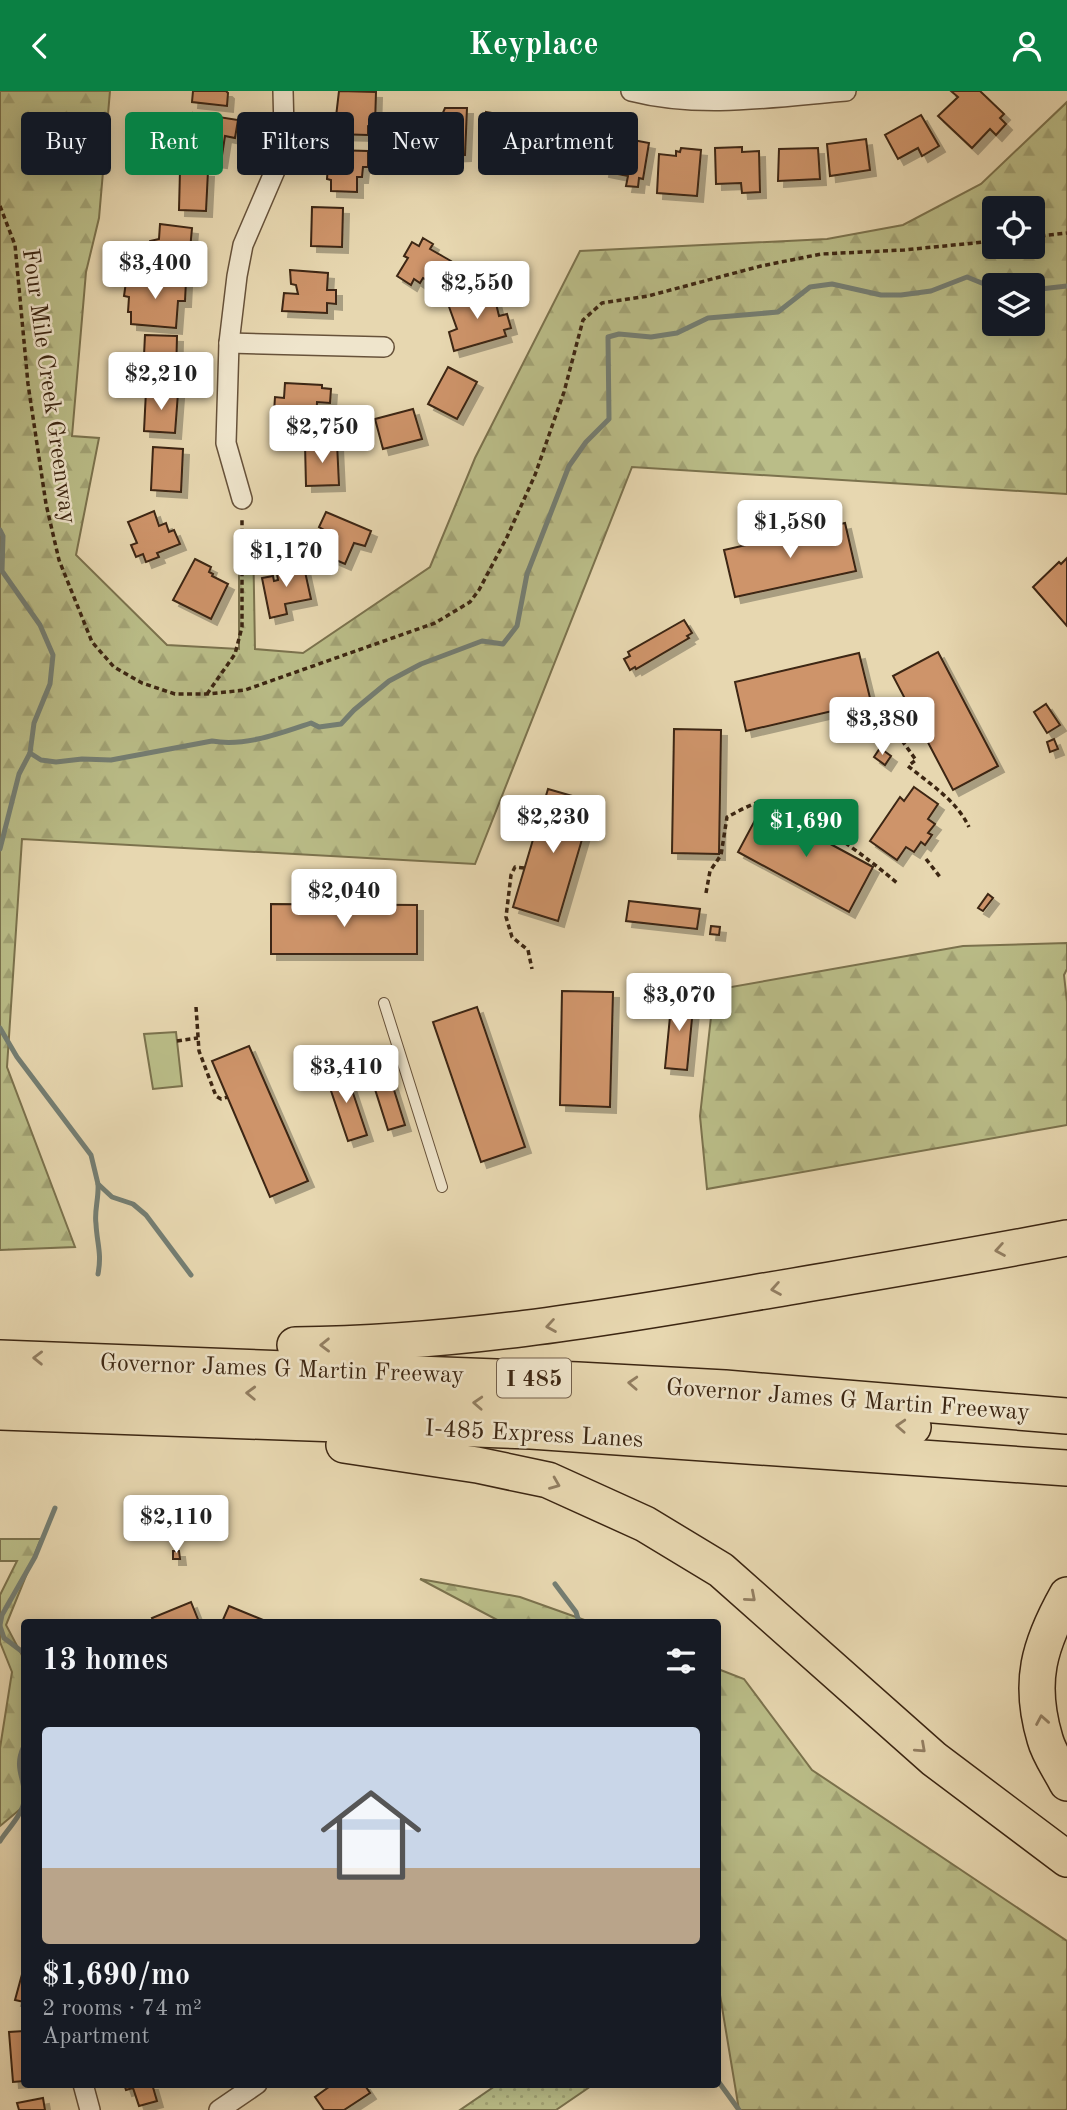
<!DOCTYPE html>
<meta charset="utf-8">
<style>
body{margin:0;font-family:"Old Standard TT",serif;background:#242831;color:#f1f3f6;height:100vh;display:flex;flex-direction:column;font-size:26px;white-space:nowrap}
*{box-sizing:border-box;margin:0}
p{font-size:23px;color:#9ea1a6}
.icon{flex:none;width:38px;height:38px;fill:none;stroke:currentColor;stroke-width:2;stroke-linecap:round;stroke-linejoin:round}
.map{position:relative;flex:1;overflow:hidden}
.drawer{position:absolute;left:21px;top:1528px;width:700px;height:469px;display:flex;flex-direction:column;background:#171b24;border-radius:7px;box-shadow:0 4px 18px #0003}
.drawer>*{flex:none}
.top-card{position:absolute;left:21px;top:21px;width:700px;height:63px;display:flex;gap:14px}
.controls{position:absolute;left:982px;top:105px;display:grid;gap:14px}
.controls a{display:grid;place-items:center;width:63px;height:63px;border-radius:7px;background:#171b24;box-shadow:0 4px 18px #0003;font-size:35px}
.price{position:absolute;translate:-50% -60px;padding:0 16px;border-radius:7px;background:#fff;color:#222;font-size:23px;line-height:46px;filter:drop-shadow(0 2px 4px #0008)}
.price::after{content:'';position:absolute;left:50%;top:42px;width:21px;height:16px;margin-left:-10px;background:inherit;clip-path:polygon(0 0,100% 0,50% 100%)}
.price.active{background:#0b8043;color:#fff}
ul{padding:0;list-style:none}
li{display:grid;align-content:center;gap:14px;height:371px;padding:0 21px}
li+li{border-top:2px solid #363941}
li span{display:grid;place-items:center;height:217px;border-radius:7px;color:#555}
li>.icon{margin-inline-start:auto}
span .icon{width:126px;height:126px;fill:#fffc;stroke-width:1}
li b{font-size:30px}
h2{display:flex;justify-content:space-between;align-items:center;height:84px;padding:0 21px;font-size:30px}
.pill{padding:0 24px;border-radius:7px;background:#171b24;box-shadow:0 4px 18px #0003;font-size:24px;line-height:63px}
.pill.active{background:#0b8043;color:#fff}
header{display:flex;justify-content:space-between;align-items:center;height:91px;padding:0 21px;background:#0b8043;color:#fff;font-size:32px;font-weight:700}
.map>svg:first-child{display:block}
.grass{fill:url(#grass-dots);stroke:#7b724d;stroke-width:2}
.forest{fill:url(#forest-firs);stroke:#7b724d;stroke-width:2;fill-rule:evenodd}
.park{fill:#babd88;stroke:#7b724d;stroke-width:2}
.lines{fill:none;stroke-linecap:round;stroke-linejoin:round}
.stream{stroke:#747e73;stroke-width:5}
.building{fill:#ce946b;stroke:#3c2612;stroke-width:2;filter:url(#shadow)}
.lane-casing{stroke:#67523a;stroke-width:12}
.street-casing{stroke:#67523a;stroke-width:22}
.highway-casing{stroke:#3c2612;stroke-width:38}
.path{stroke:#3c2612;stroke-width:3.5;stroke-dasharray:5 3.5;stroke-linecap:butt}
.lane{stroke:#efe5cc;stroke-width:10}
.street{stroke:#efe5cc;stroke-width:19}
.highway{stroke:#e7d7b0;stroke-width:35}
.oneway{stroke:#927e61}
.labels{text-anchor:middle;stroke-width:5;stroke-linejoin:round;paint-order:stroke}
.shield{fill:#efe5cc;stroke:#725f4a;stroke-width:2}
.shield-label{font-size:23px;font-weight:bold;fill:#3c2612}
.street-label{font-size:24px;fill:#3c2612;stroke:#efe5cc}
</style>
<header><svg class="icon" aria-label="back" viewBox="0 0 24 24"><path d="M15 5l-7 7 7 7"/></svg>Keyplace<svg class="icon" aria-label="person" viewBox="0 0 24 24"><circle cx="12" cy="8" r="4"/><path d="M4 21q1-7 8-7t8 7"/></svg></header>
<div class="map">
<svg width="1067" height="2019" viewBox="0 0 1067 2019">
<defs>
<pattern id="grass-dots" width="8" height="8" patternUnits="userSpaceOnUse" patternTransform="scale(1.75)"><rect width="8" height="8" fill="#babd88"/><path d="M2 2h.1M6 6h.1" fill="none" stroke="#a1a274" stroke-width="1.8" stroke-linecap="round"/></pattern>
<pattern id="forest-firs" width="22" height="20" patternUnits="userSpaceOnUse" patternTransform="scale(1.75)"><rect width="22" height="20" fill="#babd88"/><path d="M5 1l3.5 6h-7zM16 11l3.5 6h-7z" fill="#a1a274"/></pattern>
<filter id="shadow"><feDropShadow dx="6" dy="6" stdDeviation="0" flood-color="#0004"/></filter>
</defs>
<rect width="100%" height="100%" fill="#e7d7b0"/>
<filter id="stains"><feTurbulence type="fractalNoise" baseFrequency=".00286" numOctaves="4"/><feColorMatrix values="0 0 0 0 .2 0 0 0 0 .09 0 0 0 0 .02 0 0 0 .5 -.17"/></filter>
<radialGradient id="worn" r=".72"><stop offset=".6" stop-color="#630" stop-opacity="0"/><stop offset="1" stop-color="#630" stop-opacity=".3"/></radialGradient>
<path class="grass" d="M498,1993H594L556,2019H460Z"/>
<g class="forest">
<path d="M0,0H110L99,127L86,181L72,345L99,347L76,464L167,554L239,558V446L253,445L255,558L303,562L430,476L475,367L580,160L827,148L903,134L981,93L1067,11V403L632,376L475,773L22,748L7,976L75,1156L0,1159ZM1032,117V156H994V117ZM1032,194V233H994V194Z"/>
<path d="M1067,852V878L1064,884L1067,911V1034L707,1098L700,1025L714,899L963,855Z"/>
<path d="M0,1448H41L6,1534L24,1568V1715L0,1735V1657L12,1581L0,1551V1504L17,1470H0Z"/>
<path d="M420,1488L520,1506L590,1531H501Z"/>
<path d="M718,1578L744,1588L812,1679L1067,1850V2019H739L718,1892Z"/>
</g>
<path class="park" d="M176,941L182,995L153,998L144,943Z"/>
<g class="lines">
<g class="stream">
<path d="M1032,199L1067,195"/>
<path d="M0,439L3,445L2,480L40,534L53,564L50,593L34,632L30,662L19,683L0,758"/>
<path d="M30,662L41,669L56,671L82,668L111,669L212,650C245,656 281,642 311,632L319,636L341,633L354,619L389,590L421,573L482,550L503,553L517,535L527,483L569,375L586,351L609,328L608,246L619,243L651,246L677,242L708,227L778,221L810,196L832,193L881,204H901L931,200L967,186L994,197"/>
<path d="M0,937L17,966L91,1064L98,1093L112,1106L133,1113L146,1124L191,1184"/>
<path d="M98,1093C99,1107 94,1120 96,1133C97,1153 102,1162 98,1183"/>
<path d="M555,1493L576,1521L579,1531"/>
<path d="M0,1534L2,1524L35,1466L55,1417"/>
<path d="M0,1535L4,1547L24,1562"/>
<path d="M0,1750C8,1738 21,1725 24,1711C28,1690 12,1679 24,1655"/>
<path d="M718,1990L739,2019"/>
</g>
</g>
<g class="building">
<path d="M193,0H226L228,2L227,15L192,11Z"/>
<path d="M339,0L376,1L375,34L368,35V44L334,43Z"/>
<path d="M951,0H980L1004,23L1000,27L1006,33L996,44L990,38L972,57L938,25L958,6Z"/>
<path d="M445,17H467L465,64L424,66L425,23L442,24Z"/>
<path d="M486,21L529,28L526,54L499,50L498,60L481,58Z"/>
<path d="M193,22L238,29L235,47L225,45L221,71L186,66Z"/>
<path d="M921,24L939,55L922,65L918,57L898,68L885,44Z"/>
<path d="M541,27L560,29L559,35L584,38L579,68L554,65L552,75L534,73Z"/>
<path d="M866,48L870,79L830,85L827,53Z"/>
<path d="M633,49L649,52L643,88L639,87L638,96L626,95L628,85L603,80L607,54L622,56L623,51L633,52Z"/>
<path d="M742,56V61L759,60L760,101L742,102L741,92L716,93L715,57Z"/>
<path d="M681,57L701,59L697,105L657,102L659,63L676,65V60L680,61Z"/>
<path d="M818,57L820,88L778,90L779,58Z"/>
<path d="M333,59L368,60V76H363L362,86H357V101L331,100V89L327,88L328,75H332Z"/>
<path d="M180,79L208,80L206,120L179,119Z"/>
<path d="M312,116L343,117L342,156L311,155Z"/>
<path d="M160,133L192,137L188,181L154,177L155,168L148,167L150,150L159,148Z"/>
<path d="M423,147L433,153L430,158L451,170L437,194L423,187L420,192L414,188L411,194L397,185L408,167L404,165L412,151L419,155Z"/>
<path d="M290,179L328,182L327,199H336V213L327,212V222L282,220L284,202L298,203L296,194L291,193Z"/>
<path d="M134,186L186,190L185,210H178L176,237L131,233V221H128L129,206L124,205L126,191L133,192Z"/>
<path d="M493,200L499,225L507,223L511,237L504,239L506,245L454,260L449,241L457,238L448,213Z"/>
<path d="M145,244L177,245L176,286L143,285Z"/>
<path d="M448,276L477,291L457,328L428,313Z"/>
<path d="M285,292L322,294V297L331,298L330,312L317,311L316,339L273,336L275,306L284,307Z"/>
<path d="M146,300L178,302L175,342L144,340Z"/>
<path d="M413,318L422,348L383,358L375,328Z"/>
<path d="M337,352L339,394L306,395L305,353Z"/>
<path d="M153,356L183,358L181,401L151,399Z"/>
<path d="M154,420L159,435L166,432L169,441L174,439L180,453L157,462L159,466L146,471L143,463L136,466L131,454L137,452L128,431Z"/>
<path d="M326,421L371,440L365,455L354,452L345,473L313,459L318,449L322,451L324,448L326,440L319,436Z"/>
<path d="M845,432L856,480L735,506L724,459Z"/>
<path d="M1067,467V535L1033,496L1059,471L1061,473Z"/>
<path d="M195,468L211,476L209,481L213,483L212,485L228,493L211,528L173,509Z"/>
<path d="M294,474V477L304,476L311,508L285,513L287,523L270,527L262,487L273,485L274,490L278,489L276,477Z"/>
<path d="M684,529L692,542L687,545L689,547L636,578L635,576L630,579L624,568L630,565L628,561Z"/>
<path d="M938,561L998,675L953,699L893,585Z"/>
<path d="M859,562L871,611L746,640L735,591Z"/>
<path d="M1046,613L1060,634L1047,642L1034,621Z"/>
<path d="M674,638L721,639L719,763L672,762Z"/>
<path d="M1054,648L1058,658L1050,661L1047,651Z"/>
<path d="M880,657L891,665L885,674L874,666Z"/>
<path d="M914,696L938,713L928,728L935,733L928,742L932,744L925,754L921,751L914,761L906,756L897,769L870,750L900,706L904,710Z"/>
<path d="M548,698L593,711L558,830L513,816Z"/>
<path d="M762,716L873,776L849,821L738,761Z"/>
<path d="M988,803L993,807L983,820L978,817Z"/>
<path d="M629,810L700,818L697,838L626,830Z"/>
<path d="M271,813L417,814V863H271Z"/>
<path d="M711,835L720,836L719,844L710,843Z"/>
<path d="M562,900L613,901L610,1016L560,1014Z"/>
<path d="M672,905L694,907L687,979L665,977Z"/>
<path d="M477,916L525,1056L481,1071L433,931Z"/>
<path d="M249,955L308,1090L270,1106L212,970Z"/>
<path d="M383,964L405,1034L388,1039L366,970Z"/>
<path d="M345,978L367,1044L348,1050L326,985Z"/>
<path d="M173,1460H179L180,1468H173Z"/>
<path d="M191,1511L199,1531H154L152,1527Z"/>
<path d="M229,1515L268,1531H222Z"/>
<path d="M24,1876V1911L15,1909Z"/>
<path d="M24,1940V1990L13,1991L9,1941Z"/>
<path d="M124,1993H152L157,2010L139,2015L133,1997L126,1999Z"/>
<path d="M333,1993H364L370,2002L344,2019H324L315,2006Z"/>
<path d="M43,2007L45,2019H19L17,2012Z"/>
</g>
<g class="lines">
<g class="lane-casing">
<path id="lane" d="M384,912L442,1096"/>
</g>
<g class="street-casing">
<g id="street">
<path d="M631,0C701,18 774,6 846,0"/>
<path d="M229,252L384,256"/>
<path d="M242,408L226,352L229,252L237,185L243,154L277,75L284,39L283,0"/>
<path d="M83,1993L90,2019"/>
<path d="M219,2019L257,1993"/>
</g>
</g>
<g class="highway-casing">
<g id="highway">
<path d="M295,1254C449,1253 602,1228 753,1202C858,1184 963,1167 1067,1147"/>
<path d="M0,1267L578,1289L725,1297L1067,1325"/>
<path d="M0,1296L333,1304L913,1336"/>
<path d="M0,1321L531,1340L1067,1377"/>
<path d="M344,1354L477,1374L548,1389L645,1433L721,1479L934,1668L1067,1768"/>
<path d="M1067,1504C1039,1554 1028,1591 1045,1648C1049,1663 1060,1678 1067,1692"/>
</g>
</g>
<g class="path">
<path d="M0,115L15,154L28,293L46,413L59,469L92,551L114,576L142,592L175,603H207L245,599L435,532L470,511L479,499L507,446L535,384L564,301L583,229L602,212L648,205L761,175L821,163L904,159L994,150"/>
<path d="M1032,146L1067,142"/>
<path d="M207,603L235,563L242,536V426"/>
<path d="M862,623L888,630L916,669L908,675C931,694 956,709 969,736"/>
<path d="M926,768L940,786"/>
<path d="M524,777L515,776L511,784L506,826L512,846L528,859L532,878"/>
<path d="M706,802L710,780L721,764L727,726C738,721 751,712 762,711C791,707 874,772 897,792"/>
<path d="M196,916L199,960L216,1005L221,1008L228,1006"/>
<path d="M177,950L198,947"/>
</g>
<use href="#lane" class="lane"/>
<use href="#street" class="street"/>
<use href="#highway" class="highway"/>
</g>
<defs><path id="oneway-chevron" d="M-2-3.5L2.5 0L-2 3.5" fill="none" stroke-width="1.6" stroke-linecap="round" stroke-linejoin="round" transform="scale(1.75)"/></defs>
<g class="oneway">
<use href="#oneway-chevron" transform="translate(1000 1159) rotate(170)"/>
<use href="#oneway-chevron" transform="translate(776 1198) rotate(170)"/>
<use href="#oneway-chevron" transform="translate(551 1235) rotate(171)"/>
<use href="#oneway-chevron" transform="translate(325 1254) rotate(179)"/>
<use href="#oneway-chevron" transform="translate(38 1267) rotate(-179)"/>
<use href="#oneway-chevron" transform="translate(633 1292) rotate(-177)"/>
<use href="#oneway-chevron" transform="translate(251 1302) rotate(-178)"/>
<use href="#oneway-chevron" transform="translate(478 1312) rotate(-177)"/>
<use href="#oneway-chevron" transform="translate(901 1335) rotate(-177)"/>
<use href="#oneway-chevron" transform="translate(555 1393) rotate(22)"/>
<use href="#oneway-chevron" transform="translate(751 1506) rotate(41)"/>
<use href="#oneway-chevron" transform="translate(1042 1629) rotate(-100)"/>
<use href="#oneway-chevron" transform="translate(921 1657) rotate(42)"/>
</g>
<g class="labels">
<rect class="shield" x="497" y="1267.5" width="74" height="39" rx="5"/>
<g class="shield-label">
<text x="534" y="1295">I 485</text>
</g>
<g class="street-label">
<text transform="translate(50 295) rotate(82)" y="8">Four Mile Creek Greenway</text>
<text transform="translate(282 1277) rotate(2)" y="8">Governor James G Martin Freeway</text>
<text transform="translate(848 1308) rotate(4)" y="8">Governor James G Martin Freeway</text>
<text transform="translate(534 1342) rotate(3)" y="8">I-485 Express Lanes</text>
</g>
</g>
<rect width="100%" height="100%" filter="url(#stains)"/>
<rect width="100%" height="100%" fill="url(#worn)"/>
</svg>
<div class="controls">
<a><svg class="icon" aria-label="locate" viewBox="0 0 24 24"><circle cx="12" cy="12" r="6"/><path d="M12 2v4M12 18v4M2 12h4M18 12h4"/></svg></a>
<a><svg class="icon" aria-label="layers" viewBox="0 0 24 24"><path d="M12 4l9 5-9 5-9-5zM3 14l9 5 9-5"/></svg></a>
</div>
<b class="price" style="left:155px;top:210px">$3,400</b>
<b class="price" style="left:477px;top:230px">$2,550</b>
<b class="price" style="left:161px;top:321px">$2,210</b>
<b class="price" style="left:322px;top:374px">$2,750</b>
<b class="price" style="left:790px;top:469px">$1,580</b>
<b class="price" style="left:286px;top:498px">$1,170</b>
<b class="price" style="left:882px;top:666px">$3,380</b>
<b class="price" style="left:553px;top:764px">$2,230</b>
<b class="price active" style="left:806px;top:768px">$1,690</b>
<b class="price" style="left:344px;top:838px">$2,040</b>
<b class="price" style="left:679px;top:942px">$3,070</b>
<b class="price" style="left:346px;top:1014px">$3,410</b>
<b class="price" style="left:176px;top:1464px">$2,110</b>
<div class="top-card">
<a class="pill">Buy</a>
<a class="pill active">Rent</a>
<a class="pill">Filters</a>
<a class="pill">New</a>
<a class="pill">Apartment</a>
</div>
<section class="drawer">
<h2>13 homes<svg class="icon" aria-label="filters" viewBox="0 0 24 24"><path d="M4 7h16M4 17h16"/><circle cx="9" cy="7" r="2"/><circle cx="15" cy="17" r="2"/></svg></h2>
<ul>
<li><span style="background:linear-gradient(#c9d6e8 65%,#b9a48a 0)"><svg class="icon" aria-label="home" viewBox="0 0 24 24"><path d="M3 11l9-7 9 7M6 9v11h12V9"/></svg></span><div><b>$1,690/mo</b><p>2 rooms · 74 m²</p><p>Apartment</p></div></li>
</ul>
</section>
</div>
